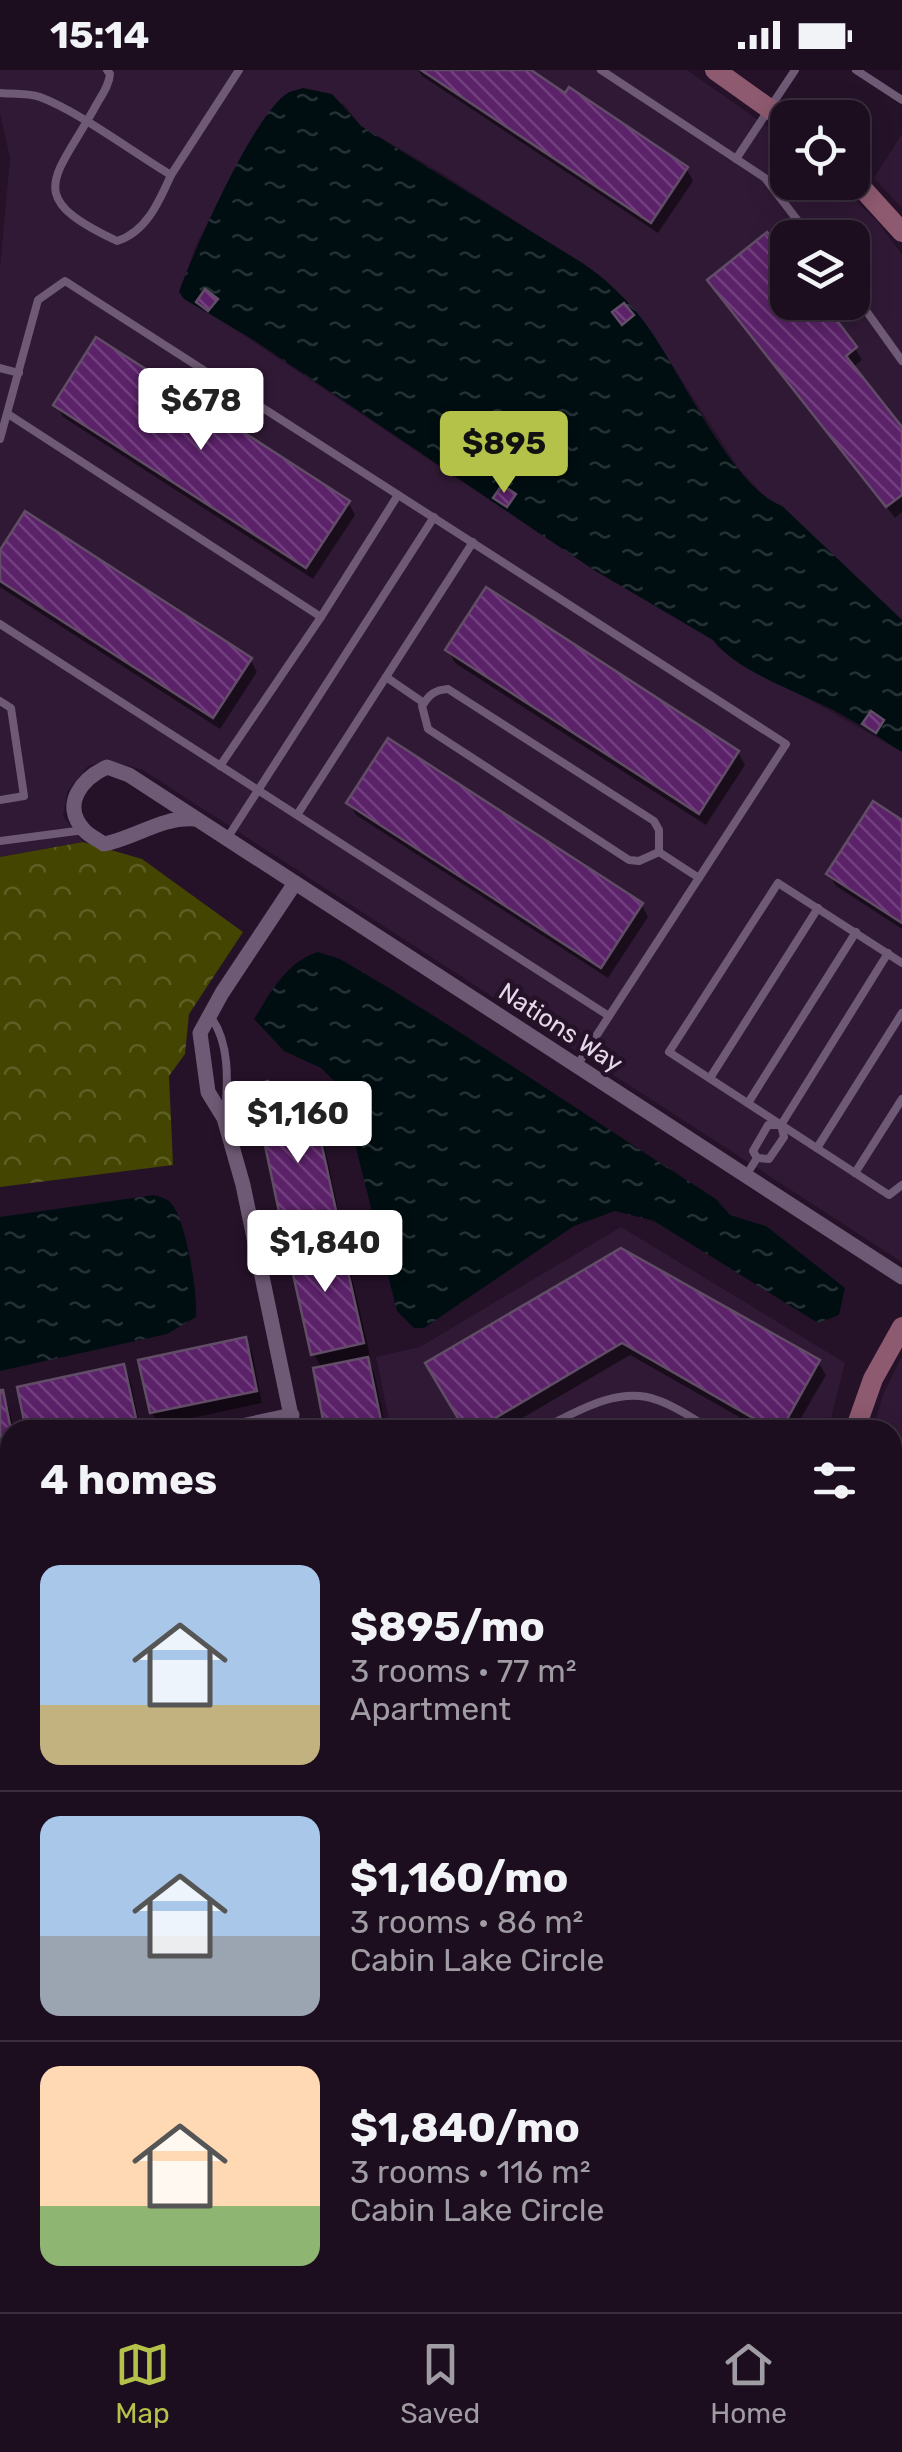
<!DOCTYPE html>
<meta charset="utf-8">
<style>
body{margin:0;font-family:Rubik,sans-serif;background:#291c2c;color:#f1f3f6;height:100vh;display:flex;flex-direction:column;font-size:38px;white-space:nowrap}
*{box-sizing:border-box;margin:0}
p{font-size:32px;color:#a09ca4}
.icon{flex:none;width:55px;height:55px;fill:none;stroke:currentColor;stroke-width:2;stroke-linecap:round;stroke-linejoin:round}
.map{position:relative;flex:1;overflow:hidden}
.panel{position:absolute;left:0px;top:1350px;width:902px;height:892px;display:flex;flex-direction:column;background:#1c0e1f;border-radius:30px 30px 0 0;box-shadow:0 5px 25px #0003,0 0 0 2px #3a2e3d}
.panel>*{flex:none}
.controls{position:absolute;left:770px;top:30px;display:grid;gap:20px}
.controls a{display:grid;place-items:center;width:100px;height:100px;border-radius:20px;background:#1c0e1f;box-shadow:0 5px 25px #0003,0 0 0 2px #3a2e3d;font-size:50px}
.price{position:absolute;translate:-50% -85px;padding:0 22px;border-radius:10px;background:#fff;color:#222;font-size:32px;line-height:65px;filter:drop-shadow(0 2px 5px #0008)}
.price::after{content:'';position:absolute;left:50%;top:60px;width:30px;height:22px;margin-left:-15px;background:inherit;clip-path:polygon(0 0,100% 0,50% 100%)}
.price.on{background:#b4c24a;color:#111}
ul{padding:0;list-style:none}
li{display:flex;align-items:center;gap:30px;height:250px;padding:0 40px}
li+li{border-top:2px solid #3a2e3d}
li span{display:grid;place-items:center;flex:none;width:280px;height:200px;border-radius:20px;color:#555}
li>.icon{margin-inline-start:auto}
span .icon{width:120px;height:120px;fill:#fffc;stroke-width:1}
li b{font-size:42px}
h2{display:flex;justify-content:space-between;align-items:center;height:120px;padding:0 40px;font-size:42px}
.status{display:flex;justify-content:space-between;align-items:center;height:70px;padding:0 50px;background:#1c0e1f;direction:ltr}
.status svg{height:28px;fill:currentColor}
.tabs{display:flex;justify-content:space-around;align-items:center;height:140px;border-top:2px solid #3a2e3d;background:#1c0e1f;font-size:28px;color:#a09ca4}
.tabs a{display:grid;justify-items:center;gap:5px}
.tabs .on{color:#b4c24a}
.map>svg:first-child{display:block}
.built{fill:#301935;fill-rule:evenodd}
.forest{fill:url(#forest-crowns)}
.water{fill:url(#water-ripples)}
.shadow{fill:#0007}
.building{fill:url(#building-back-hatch);stroke:#624d67;stroke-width:2.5}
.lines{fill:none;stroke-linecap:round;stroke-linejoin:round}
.lane{stroke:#6f5a75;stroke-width:8}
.street{stroke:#6f5a75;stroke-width:15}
.secondary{stroke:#8e5a70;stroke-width:20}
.labels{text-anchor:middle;stroke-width:9;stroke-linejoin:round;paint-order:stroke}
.street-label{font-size:25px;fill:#e5d8e8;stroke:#251229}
</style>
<div class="status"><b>15:14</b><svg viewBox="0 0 49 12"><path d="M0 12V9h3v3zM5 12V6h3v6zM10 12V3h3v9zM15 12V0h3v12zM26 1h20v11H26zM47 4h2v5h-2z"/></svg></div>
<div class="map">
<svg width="902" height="2242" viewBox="0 0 902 2242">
<defs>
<pattern id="forest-crowns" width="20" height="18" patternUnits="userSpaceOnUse" patternTransform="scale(2.5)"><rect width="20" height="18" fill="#434500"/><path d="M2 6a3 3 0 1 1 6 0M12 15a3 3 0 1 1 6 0" fill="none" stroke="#5e5f25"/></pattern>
<pattern id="water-ripples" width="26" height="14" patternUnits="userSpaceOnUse" patternTransform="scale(2.5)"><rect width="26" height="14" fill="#000e11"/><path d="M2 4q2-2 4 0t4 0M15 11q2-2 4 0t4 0" fill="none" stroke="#253034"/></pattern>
<pattern id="building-back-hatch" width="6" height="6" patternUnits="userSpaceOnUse" patternTransform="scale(2.5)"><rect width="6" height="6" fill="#5b2169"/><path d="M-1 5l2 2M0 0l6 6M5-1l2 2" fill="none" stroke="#72407e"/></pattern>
</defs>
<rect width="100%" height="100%" fill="#251229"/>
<g class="built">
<path d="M0,0H687L787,70L788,112L837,113L878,152L902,185V550L782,436L770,432L739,399L645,253L606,210L443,104L361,56L344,34L289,22L276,34L252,68L196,175L179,222L594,500L713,570L719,578L902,682V1192L143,700L109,690L88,696L67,722L63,746L83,772L0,787V199L10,88L0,43ZM788,168H852V232H788Z"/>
<path d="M902,64V138L874,108Z"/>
<path d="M621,1157L845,1293L828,1360H391L376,1287L420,1277Z"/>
<path d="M902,1286V1746H897L892,1744V1360H873L883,1325Z"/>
<path d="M10,2066V2232H437L444,2242H17L0,2228V2075Z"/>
</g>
<g class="forest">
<path d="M83,772L142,789L243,862L189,944L185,984L169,1006L173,1095L0,1117V787Z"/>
<path d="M10,1943V2066L0,2075V1947Z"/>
<path d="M893,2027L902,2039V2242H530L518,2233L892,2232Z"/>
</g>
<g class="water">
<path d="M303,18L332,24L361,56L584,194C607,210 628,230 645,253C679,298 731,417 782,436L902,550V682C880,668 858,653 835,641C800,623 736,601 713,570L594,500L252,269L184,229L179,222C194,181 254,43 288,23C291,21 300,19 303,18Z"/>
<path d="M318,882L340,889C469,964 590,1049 716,1129L730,1145L766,1156L845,1218L839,1245L818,1253L654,1151L615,1141L574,1156L424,1258H414L397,1241L351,1058L336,1013L321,998L284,981L254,949C271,922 286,892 318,882Z"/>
<path d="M154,1125C159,1127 165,1128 169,1131C186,1145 198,1225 196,1247L167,1264L0,1301V1147Z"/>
</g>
<g class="shadow">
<path d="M418,0H527L686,98L693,111L658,163L422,6Z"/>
<path d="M717,222L788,232L855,278L862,290L852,298L902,361V442L895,448Z"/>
<path d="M56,335L348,432L355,445L313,509L63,347Z"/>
<path d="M0,485L250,589L257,602L220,659L0,517Z"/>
<path d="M448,580L738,682L745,695L706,755L455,593Z"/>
<path d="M349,733L641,834L648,847L608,908L356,745Z"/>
<path d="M902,753V859L836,816L829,804Z"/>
<path d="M312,1038L319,1050L342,1157L292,1168L285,1156L262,1049Z"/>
<path d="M339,1168L346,1181L370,1286H365L374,1302L386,1360H328L322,1299L314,1284Z"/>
<path d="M621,1180L818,1292L826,1305L794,1360H762L630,1285L502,1360H468Z"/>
<path d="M245,1270L252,1282L262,1333L159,1355L152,1343Z"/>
<path d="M123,1297L130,1309L141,1360H29Z"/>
<path d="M0,1323L8,1335L14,1360H10V1387L0,1389Z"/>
<path d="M10,1436V1503L0,1505V1439Z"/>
<path d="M10,1527V1593L0,1595V1529Z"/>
<path d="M10,1644V1710L0,1712V1646Z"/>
<path d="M10,1736V1802L0,1804V1738Z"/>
<path d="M0,1873L10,1901V1936L0,1938Z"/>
</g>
<g class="building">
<path d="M421,0H531L565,23L569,17L688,97L651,153Z"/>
<path d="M767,162L788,188V232H823L857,277L846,286L902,357V425L886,437L707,210Z"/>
<path d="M205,219L218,229L208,241L196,232Z"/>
<path d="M624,233L634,245L622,255L612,242Z"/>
<path d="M96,267L350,431L306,498L53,335Z"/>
<path d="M502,415L516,424L507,437L493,428Z"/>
<path d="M25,441L252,588L213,648L0,511V480Z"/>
<path d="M486,517L739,681L699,744L445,580Z"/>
<path d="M871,641L884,650L876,663L862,654Z"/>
<path d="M388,668L643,833L601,898L346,733Z"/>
<path d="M873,731L902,750V853L826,804Z"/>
<path d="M268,1011L272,1025L254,1030L251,1016Z"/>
<path d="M313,1035L337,1145L282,1156L259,1047Z"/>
<path d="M340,1166L364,1273L311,1285L287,1177Z"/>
<path d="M621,1178L820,1290L781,1360H774L622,1273L475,1360H465L425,1293Z"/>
<path d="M246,1267L257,1321L150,1343L138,1290Z"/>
<path d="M368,1287L383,1360H325L313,1298Z"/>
<path d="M124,1294L136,1348L77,1360H26L17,1317Z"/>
<path d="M0,1320H3L11,1360L10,1374L0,1376Z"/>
<path d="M10,1434V1490L0,1492V1436Z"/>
<path d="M10,1524V1580L0,1582V1526Z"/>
<path d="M10,1641V1697L0,1699V1643Z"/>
<path d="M10,1733V1789L0,1791V1735Z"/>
<path d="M894,1808H902V1864L896,1865Z"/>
<path d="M0,1869L10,1913V1923L0,1925Z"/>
<path d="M901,1917H902V1975H895L894,1919Z"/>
<path d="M94,2232H228L239,2242H105Z"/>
</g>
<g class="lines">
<g class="lane">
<path d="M601,0L765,108L811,168"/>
<path d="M856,0L902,30"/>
<path d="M0,23C13,24 28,23 40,27C78,41 134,83 171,105C159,132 146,162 117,171C23,127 54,110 94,39C100,27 109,17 110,4L107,0"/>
<path d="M736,89L795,0"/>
<path d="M171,105L239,0"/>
<path d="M852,221L902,291"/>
<path d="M0,298L19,303"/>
<path d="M8,344L321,547L398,425"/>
<path d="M0,369L38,230L65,211L786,674L576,997"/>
<path d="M0,554L609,946"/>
<path d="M386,607L424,633"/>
<path d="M0,631L11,638L24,726L0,730"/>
<path d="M220,696L321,547"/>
<path d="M297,745L473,472"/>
<path d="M226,770L434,447"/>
<path d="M0,771L84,760"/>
<path d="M659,782V760L654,751L448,619C434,620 429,625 422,636L428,659L629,790L639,791L659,782L699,808"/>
<path d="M902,893L778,813L669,982L889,1125L902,1115"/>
<path d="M210,946C230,972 228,1012 225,1043"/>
<path d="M710,1008L818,838"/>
<path d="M748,1033L856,862"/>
<path d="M817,1078L902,943"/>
<path d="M757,1088L769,1089L784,1067L781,1055L888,883"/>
<path d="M855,1103L902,1029"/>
<path d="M747,1104L757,1088L753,1081L768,1055H781"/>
<path d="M540,1360C574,1343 618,1315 657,1330C676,1336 695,1350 712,1360"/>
<path d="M892,1519L902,1518"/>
<path d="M8,2102L10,2104"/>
<path d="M0,2177L10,2186"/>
<path d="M63,2232L73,2242"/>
<path d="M267,2232L268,2242"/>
<path d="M383,2232L390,2242"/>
<path d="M294,2242L295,2232"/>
</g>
<g class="street">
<path d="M194,749C160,747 136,768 104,774C98,770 88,765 84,760C60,734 83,708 107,697L129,705L902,1207"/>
<path d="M223,1360L292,1345"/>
<path d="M294,1360L243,1115L224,1048L208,1022L200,963L222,923L295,813"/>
<path d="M0,1408L10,1406"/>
<path d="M0,1611L10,1609"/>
<path d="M0,1836L10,1832"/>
<path d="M892,1889L902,1888"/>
<path d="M892,1989L902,2000"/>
</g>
<g class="secondary">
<path d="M715,0L788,52"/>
<path d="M852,107L902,162"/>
<path d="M855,1360L873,1309L902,1257"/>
<path d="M892,1762H902"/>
<path d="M454,2232L464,2242"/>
</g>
</g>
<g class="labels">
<g class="street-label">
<text transform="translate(561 957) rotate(33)" y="9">Nations Way</text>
</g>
</g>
</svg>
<div class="controls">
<a><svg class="icon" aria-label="locate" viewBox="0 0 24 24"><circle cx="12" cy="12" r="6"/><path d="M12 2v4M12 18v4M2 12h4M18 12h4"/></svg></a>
<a><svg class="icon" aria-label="layers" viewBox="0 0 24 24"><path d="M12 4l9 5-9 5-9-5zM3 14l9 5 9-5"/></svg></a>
</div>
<b class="price" style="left:201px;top:383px">$678</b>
<b class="price on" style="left:504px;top:426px">$895</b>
<b class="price" style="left:298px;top:1096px">$1,160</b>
<b class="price" style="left:325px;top:1225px">$1,840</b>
<section class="panel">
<h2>4 homes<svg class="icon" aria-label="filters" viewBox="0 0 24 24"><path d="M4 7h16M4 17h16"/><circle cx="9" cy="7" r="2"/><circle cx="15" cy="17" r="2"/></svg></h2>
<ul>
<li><span style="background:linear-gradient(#a9c7e8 70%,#c2b280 0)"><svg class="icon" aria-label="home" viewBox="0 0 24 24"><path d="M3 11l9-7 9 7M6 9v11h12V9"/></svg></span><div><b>$895/mo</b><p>3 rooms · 77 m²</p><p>Apartment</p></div></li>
<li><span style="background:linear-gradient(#a9c7e8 60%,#9aa5b1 0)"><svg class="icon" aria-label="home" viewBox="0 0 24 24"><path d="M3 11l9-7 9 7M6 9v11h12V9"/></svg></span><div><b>$1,160/mo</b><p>3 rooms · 86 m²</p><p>Cabin Lake Circle</p></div></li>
<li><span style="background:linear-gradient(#ffd9b3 70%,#8fb573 0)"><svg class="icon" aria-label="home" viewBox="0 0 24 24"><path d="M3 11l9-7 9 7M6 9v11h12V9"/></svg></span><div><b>$1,840/mo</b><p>3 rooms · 116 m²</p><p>Cabin Lake Circle</p></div></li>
</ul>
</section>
</div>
<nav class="tabs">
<a class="on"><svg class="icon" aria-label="map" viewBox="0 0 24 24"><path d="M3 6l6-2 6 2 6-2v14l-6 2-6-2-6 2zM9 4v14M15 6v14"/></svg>Map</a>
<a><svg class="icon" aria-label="saved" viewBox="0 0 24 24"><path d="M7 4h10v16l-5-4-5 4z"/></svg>Saved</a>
<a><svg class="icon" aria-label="home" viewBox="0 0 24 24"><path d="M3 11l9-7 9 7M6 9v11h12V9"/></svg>Home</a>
</nav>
